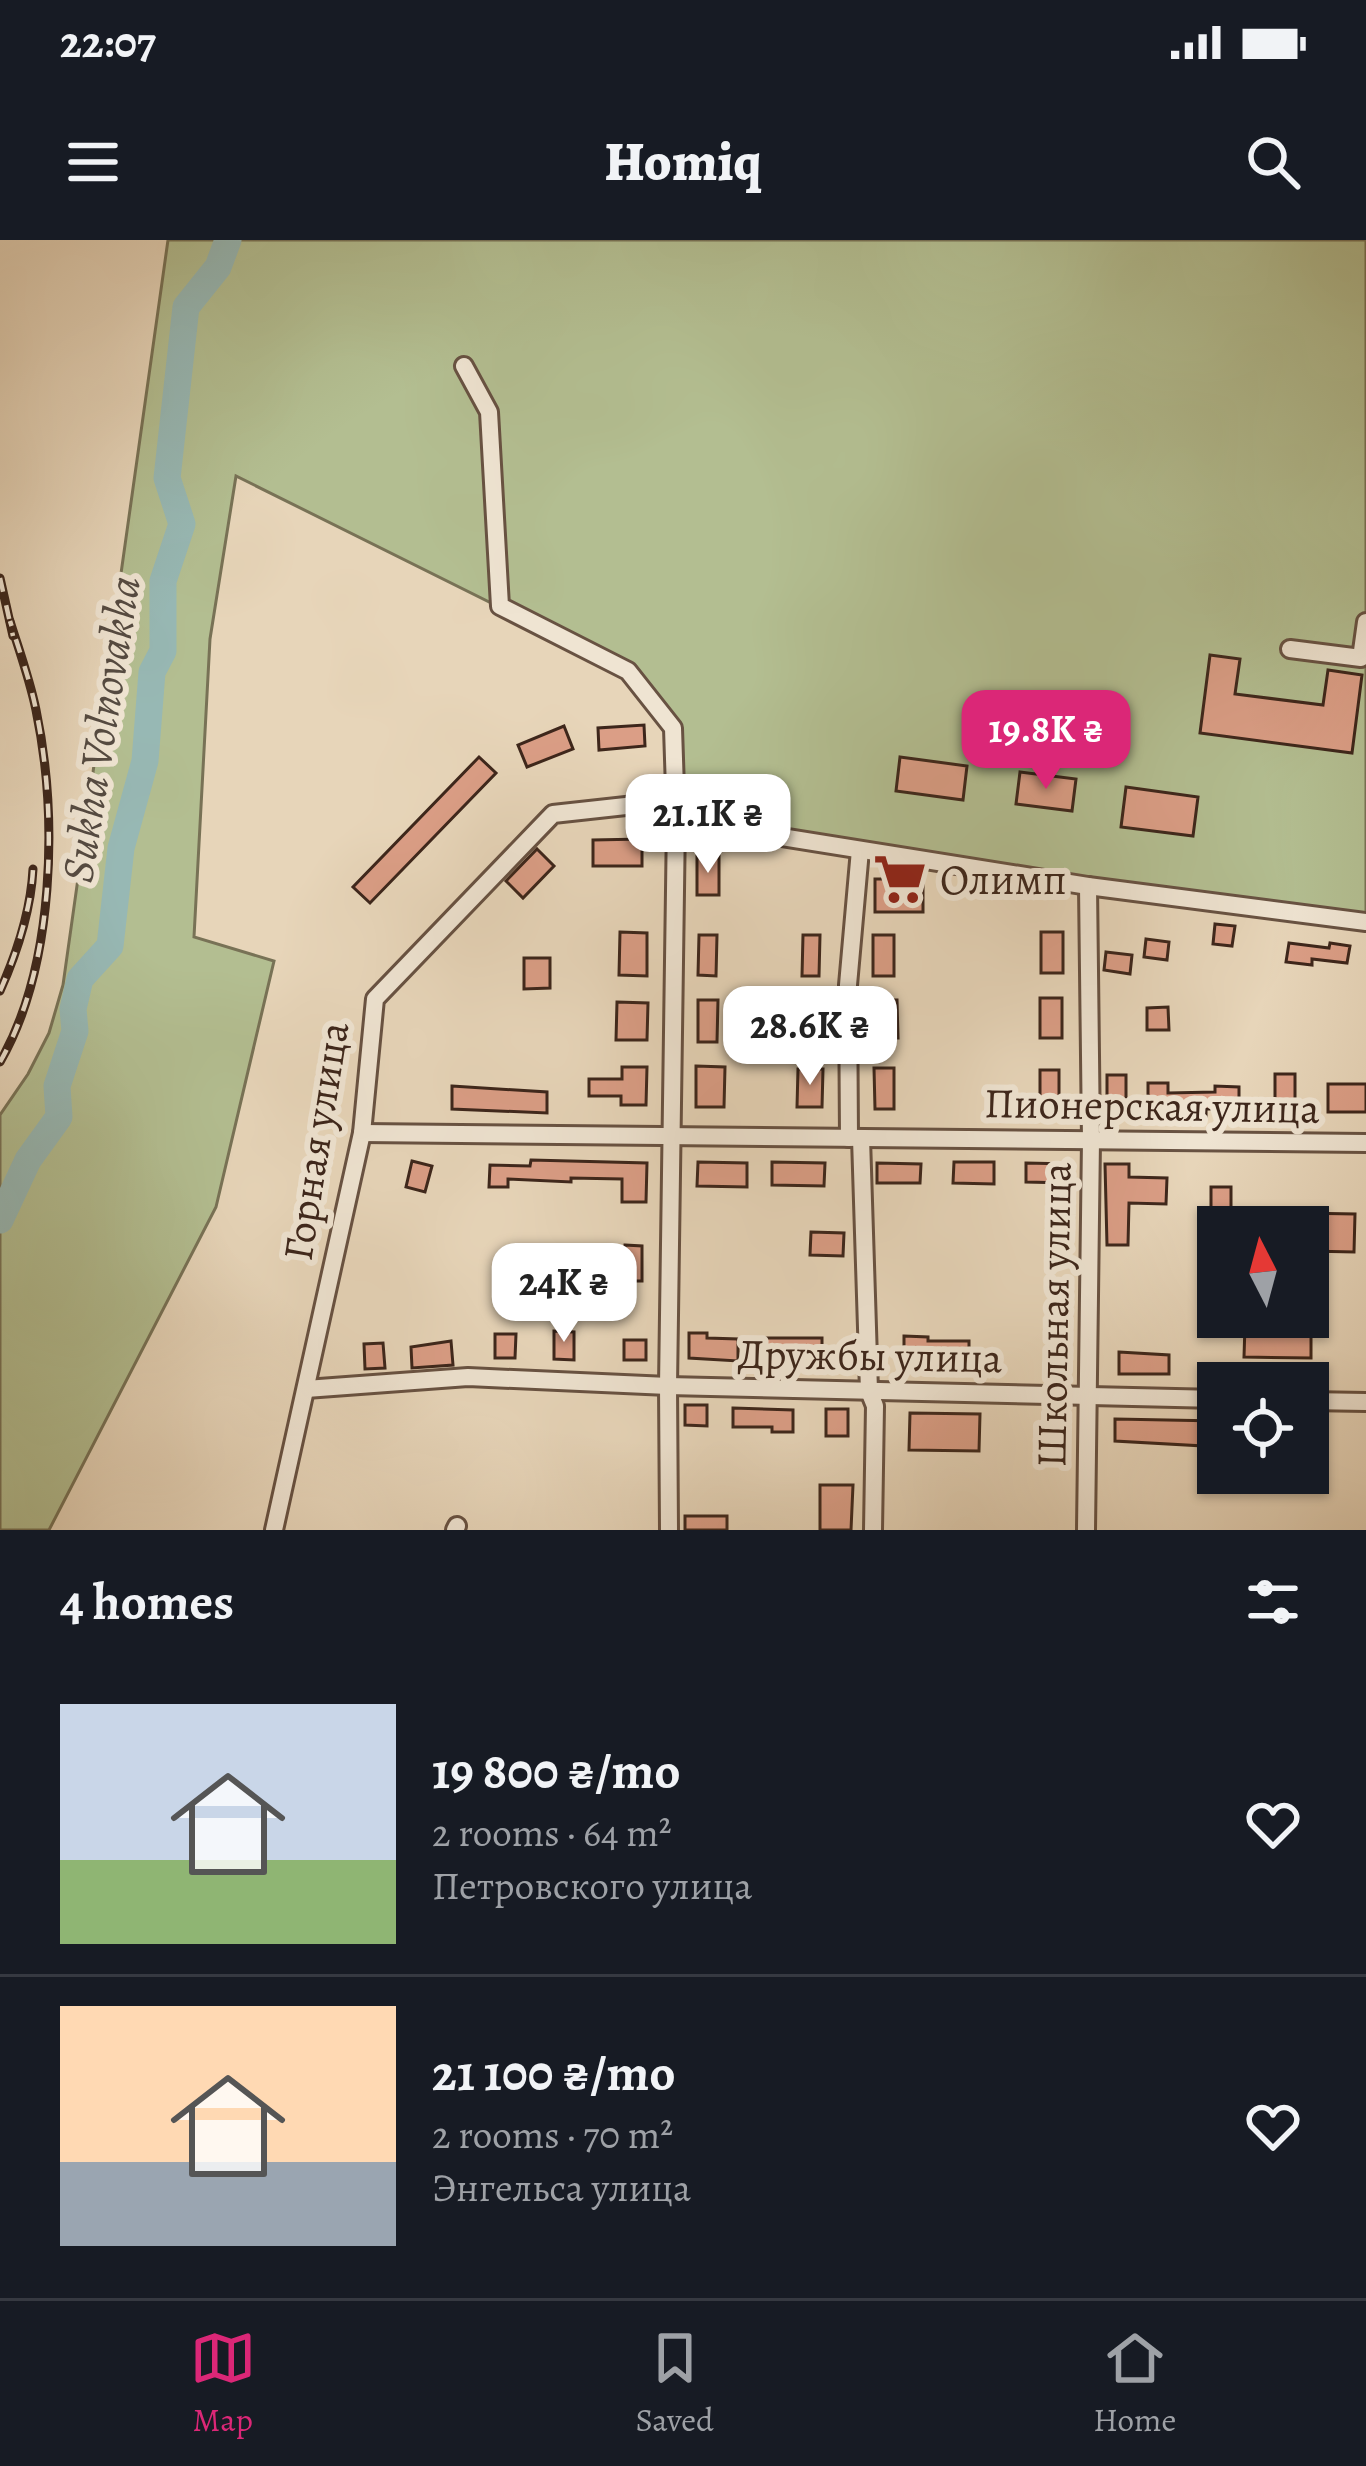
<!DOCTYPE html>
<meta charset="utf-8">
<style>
body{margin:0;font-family:Alegreya,serif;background:#20242c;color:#f1f3f6;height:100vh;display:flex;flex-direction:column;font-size:45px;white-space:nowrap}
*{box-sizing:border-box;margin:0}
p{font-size:39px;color:#9ea1a6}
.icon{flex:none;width:66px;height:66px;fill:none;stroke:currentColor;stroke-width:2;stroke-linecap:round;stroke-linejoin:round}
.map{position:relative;height:1290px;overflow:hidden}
.side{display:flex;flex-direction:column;background:#171b24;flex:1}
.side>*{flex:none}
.needle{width:78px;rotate:354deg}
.tools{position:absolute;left:1197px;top:966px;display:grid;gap:24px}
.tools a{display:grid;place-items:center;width:132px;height:132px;border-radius:0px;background:#171b24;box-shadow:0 3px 9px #0004;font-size:60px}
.price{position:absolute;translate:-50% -102px;padding:0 27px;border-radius:24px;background:#fff;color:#222;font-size:39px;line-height:78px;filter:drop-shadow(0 3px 6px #0008)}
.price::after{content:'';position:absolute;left:50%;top:72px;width:36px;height:27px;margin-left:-18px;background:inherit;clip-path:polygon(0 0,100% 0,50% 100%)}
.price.on{background:#db2777;color:#fff}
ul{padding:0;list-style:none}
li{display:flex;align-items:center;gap:36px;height:300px;padding:0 60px}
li+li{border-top:3px solid #363941}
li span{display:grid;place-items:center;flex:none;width:336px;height:240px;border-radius:0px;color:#555}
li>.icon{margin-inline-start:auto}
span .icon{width:144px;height:144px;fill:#fffc;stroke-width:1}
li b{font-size:51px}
h2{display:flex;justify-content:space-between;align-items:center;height:144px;padding:0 60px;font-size:51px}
.status{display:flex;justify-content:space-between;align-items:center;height:84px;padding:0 60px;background:#171b24;direction:ltr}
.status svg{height:33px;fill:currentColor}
header{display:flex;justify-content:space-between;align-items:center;height:156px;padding:0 60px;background:#171b24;font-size:54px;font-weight:800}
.dock{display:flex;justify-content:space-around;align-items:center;height:168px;border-top:3px solid #363941;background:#171b24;font-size:33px;color:#9ea1a6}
.dock a{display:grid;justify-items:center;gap:6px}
.dock .on{color:#db2777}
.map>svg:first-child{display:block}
.green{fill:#b3be91;stroke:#787256;stroke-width:3}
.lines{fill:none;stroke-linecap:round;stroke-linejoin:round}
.river{stroke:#97b8b4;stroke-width:27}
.building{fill:#db9e86;stroke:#3d261b;stroke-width:3}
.minor-casing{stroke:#685242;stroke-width:22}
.minor{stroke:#efe4d2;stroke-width:16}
.rail-casing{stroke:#3d261b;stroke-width:9}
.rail{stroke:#efe4d2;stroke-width:4.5;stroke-dasharray:14;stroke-linecap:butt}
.labels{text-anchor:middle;stroke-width:12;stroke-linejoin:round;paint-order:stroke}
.poi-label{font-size:42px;fill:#3d261b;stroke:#efe4d2;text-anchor:start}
.street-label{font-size:42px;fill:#3d261b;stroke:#efe4d2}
.water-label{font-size:45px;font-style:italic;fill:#544a41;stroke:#efe4d2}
</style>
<div class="status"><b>22:07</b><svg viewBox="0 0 49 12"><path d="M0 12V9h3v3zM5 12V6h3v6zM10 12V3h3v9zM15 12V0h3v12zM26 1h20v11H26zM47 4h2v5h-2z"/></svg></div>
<header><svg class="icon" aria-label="menu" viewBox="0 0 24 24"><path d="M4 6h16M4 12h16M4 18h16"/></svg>Homiq<svg class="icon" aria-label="search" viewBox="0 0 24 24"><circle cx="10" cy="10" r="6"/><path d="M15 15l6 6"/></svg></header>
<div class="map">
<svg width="1366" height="1290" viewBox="0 0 1366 1290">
<rect width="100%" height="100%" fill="#e7d5b9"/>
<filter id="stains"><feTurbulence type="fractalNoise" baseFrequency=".00167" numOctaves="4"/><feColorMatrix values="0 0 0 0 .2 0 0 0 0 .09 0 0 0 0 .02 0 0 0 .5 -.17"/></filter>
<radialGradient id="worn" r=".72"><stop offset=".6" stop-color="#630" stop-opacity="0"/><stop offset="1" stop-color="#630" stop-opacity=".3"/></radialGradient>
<path class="green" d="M168,0H1366V682L676,580L673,488L628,431L236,236L210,399L194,697L274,721L216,967L49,1290H0V875L28,834L49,793L63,745Z"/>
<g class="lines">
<path class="river" d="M0,980L28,920L59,877L57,846L75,791L73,769L80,739L110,706L121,608L145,521L152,432L163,411V341L182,284L167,238L186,67L218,27L228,0"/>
</g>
<g class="building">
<path d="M1210,415L1240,419L1235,454L1323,465L1328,430L1362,435L1352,513L1200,493Z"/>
<path d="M644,485L645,506L599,510L598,488Z"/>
<path d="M564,486L573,509L527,527L518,505Z"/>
<path d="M479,517L496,533L370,663L353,647Z"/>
<path d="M900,517L967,526L963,560L896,551Z"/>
<path d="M1020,532L1076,539L1072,571L1016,564Z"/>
<path d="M1126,547L1198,557L1193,596L1121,587Z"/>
<path d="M642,599V626H593V600Z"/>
<path d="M537,609L554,626L523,658L506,641Z"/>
<rect x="697" y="616" width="22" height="39"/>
<rect x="875" y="639" width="48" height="33"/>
<path d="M1215,684L1235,686L1232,706L1213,704Z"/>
<path d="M620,692L647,693V736L619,735Z"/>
<rect x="1041" y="692" width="22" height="41"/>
<path d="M699,695H717L716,736L698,735Z"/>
<path d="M803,695H820L819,736H802Z"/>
<rect x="873" y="695" width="21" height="41"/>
<path d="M1146,699L1169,702L1167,720L1144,717Z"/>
<path d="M1289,703L1329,708L1330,703L1350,706L1347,723L1312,719V725L1286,722Z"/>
<path d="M1106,712L1132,715L1130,734L1104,730Z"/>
<path d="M524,718H550V748L524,749Z"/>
<rect x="1040" y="758" width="22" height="40"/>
<path d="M698,760H718L717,802H698Z"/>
<path d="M802,760H820L819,802H802Z"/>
<path d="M874,760H897L898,798H874Z"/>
<path d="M617,762L648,763L647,800H616Z"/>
<path d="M1168,767L1169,790H1147V768Z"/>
<path d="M696,826L725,827L724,867H696Z"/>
<path d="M622,827H647L646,865H621V856H589V839H622Z"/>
<path d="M874,828H894V869H875Z"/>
<path d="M798,829H823L822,867H797Z"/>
<rect x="1040" y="830" width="19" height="39"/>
<rect x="1275" y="834" width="20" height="35"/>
<path d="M1107,835H1126V868L1107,869Z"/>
<path d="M1148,843H1168V853L1215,852V846L1239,847V869H1206V877H1185V869H1148Z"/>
<rect x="1328" y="844" width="38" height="28"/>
<path d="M452,846L547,852V873L452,869Z"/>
<path d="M531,920L647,923L646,962H622V939L571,938V942L508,939V947H489L490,925L530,926Z"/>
<path d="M412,921L432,926L425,952L406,947Z"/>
<path d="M698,922L747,923V947L697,946Z"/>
<path d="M772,922L825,923L824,946L772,945Z"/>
<path d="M954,922H994V944L953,943Z"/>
<path d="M877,923L921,924L920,943H877Z"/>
<path d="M1026,923L1069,924L1068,943L1026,942Z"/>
<path d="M1105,924H1129V937L1167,938L1166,964L1129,963L1128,1005H1107Z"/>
<rect x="1211" y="947" width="20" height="24"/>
<path d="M1239,972L1355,974L1354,1012L1308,1011V987H1239Z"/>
<path d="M811,992L844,993L843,1016L810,1015Z"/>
<path d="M625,1005L642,1006V1041H624Z"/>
<path d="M1245,1085L1311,1086V1118L1244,1117Z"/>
<path d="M554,1091L574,1092V1120L554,1119Z"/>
<path d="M689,1093H707V1098L738,1099V1121L689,1118Z"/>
<path d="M495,1094H516L515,1118H495Z"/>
<path d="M904,1096L928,1097V1101H969V1128L904,1125Z"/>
<path d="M764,1098H822V1124L764,1123Z"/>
<rect x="624" y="1100" width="22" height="20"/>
<path d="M451,1101L453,1125L412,1128L411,1107Z"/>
<path d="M383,1103L385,1128L365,1129L364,1104Z"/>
<path d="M1119,1112L1169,1115V1134H1119Z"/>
<path d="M685,1165H707V1186L685,1185Z"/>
<path d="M733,1168L793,1170V1192H772V1187H733Z"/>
<rect x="826" y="1169" width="22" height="27"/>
<path d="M910,1173L980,1174L979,1211L909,1210Z"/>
<path d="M1115,1179L1218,1181V1212L1203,1211V1206L1115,1201Z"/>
<path d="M1308,1182H1323L1322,1218H1308Z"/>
<path d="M820,1245H853L851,1290H820Z"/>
<rect x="685" y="1276" width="42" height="14"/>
</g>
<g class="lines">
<g class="minor-casing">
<g id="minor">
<path d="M464,126L489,172L500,366L628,431L673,488L676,580L668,1146L669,1290"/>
<path d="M1290,409L1361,418L1366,382"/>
<path d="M362,893L1366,903"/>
<path d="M849,898L848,745L860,610"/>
<path d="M861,898L869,1151L875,1166L873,1290"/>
<path d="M306,1149L468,1137L668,1146L1218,1159"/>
<path d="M1308,1161L1366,1162"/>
<path d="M274,1290L362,893L375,759L553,574L644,564L676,580L1088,646L1366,682"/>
<path d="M455,1290L457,1286"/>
<path d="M1086,1290L1091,900L1088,646"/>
</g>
</g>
<use href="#minor" class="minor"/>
<g class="rail-casing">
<g id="rail">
<path d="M0,338L13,396"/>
<path d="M0,751C16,715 31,669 33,629"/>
<path d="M0,822C55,726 58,576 36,470C30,440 19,410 10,381"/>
</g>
</g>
<use href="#rail" class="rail"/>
</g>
<defs>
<g id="supermarket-bare" transform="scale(4.14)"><path d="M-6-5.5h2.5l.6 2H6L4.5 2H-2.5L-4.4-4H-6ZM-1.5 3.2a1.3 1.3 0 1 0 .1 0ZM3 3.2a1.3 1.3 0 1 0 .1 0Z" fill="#8f2418" stroke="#efe4d2" stroke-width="2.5" paint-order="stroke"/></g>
</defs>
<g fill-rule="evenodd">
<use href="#supermarket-bare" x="900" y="639"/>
</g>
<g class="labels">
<g class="poi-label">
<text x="940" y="654">Олимп</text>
</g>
<g class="street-label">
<text transform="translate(1152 865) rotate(1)" y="15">Пионерская улица</text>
<text transform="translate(315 901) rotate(-81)" y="15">Горная улица</text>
<text transform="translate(1053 1075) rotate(-89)" y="15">Школьная улица</text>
<text transform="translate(870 1115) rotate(1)" y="15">Дружбы улица</text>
</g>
<g class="water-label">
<text transform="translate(100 489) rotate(-81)" y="16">Sukha Volnovakha</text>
</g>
</g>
<rect width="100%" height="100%" filter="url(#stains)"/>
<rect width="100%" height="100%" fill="url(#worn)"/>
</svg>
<div class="tools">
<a><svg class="needle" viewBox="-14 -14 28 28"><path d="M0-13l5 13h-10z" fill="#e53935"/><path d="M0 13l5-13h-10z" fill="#9ea1a6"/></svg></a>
<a><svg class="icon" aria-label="locate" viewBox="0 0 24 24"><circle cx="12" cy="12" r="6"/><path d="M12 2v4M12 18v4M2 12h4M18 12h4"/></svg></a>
</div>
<b class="price on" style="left:1046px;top:552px">19.8K ₴</b>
<b class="price" style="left:708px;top:636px">21.1K ₴</b>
<b class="price" style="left:810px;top:848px">28.6K ₴</b>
<b class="price" style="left:564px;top:1105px">24K ₴</b>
</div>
<section class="side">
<h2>4 homes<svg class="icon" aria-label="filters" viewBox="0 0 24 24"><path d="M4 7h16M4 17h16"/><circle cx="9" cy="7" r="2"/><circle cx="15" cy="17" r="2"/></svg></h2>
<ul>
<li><span style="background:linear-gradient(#c9d6e8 65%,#8fb573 0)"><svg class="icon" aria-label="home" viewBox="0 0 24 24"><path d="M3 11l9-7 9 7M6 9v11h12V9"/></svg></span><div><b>19 800 ₴/mo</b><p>2 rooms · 64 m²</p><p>Петровского улица</p></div><svg class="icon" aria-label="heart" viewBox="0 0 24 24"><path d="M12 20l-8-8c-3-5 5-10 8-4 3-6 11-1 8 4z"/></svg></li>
<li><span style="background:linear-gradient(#ffd9b3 65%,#9aa5b1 0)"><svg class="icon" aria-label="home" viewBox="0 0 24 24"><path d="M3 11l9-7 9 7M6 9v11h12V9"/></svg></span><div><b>21 100 ₴/mo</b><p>2 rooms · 70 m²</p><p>Энгельса улица</p></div><svg class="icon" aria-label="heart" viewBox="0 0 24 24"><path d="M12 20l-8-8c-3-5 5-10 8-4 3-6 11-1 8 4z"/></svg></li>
</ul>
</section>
<nav class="dock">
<a class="on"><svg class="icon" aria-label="map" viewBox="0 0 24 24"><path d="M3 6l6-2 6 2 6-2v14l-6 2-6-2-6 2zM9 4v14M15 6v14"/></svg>Map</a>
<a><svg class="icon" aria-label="saved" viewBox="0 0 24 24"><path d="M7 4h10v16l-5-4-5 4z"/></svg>Saved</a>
<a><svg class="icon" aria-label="home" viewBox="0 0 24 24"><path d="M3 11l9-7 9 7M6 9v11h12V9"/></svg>Home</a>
</nav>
